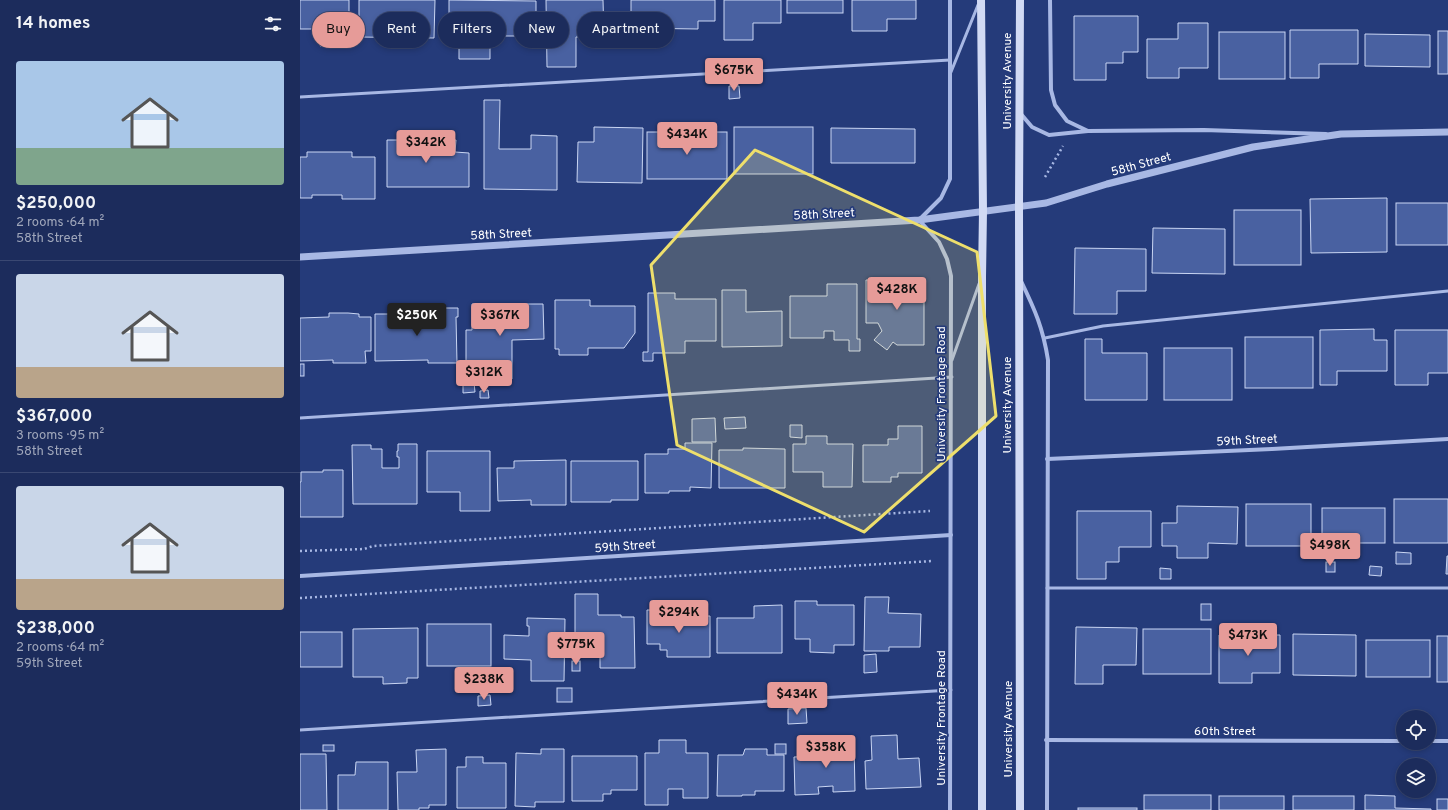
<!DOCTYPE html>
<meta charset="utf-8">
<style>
body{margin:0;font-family:Overpass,sans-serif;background:#253462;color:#f1f3f6;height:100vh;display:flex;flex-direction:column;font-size:15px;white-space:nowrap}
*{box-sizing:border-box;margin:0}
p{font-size:13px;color:#a0a7bb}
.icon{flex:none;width:22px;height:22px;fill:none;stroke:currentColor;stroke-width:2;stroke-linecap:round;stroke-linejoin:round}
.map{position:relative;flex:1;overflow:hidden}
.panel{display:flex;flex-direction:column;background:#1c2c5c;width:300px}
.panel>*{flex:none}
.hud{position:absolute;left:12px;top:12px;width:380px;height:36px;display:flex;gap:8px}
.controls{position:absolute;left:1096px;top:710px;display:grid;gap:8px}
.controls a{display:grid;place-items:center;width:40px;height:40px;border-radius:50%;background:#1c2c5c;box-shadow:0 2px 6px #0003,0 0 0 1px #3a4872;font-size:20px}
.price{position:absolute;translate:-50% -34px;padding:0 9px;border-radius:4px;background:#e69b98;color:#111;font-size:13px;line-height:26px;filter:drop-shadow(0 1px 2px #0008)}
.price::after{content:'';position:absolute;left:50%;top:24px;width:12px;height:9px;margin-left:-6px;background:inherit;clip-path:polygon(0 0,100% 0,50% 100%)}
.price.active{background:#222;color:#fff}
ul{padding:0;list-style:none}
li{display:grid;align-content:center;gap:8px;height:212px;padding:0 16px}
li+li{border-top:1px solid #3a4872}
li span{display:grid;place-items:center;height:124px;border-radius:4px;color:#555}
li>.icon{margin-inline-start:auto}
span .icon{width:72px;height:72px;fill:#fffc;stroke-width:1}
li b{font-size:17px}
h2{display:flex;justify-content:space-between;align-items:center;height:48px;padding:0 16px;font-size:17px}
.pill{padding:0 14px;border-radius:18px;background:#1c2c5c;box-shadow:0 2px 6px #0003,0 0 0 1px #3a4872;font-size:14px;line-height:36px}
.pill.active{background:#e69b98;color:#111}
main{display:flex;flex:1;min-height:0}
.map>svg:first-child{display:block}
.building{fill:#4961a1;stroke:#cad6f3}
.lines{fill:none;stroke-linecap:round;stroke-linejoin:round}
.path{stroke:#a8b8e4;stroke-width:2.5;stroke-dasharray:2 3;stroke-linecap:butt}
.service{stroke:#a8b8e4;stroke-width:3}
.minor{stroke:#a8b8e4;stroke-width:4}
.tertiary{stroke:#a8b8e4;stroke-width:7}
.secondary{stroke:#d1daf4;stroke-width:8}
.marked{fill:#eedf6c;fill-opacity:0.2;stroke:#eedf6c;stroke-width:3;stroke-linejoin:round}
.labels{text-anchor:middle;stroke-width:3.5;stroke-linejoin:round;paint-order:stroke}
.street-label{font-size:12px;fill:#fff;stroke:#253b7a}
</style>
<main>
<section class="panel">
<h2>14 homes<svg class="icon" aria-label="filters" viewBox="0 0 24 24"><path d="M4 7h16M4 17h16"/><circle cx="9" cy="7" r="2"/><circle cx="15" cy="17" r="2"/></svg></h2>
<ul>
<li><span style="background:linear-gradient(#a9c7e8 70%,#7fa58c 0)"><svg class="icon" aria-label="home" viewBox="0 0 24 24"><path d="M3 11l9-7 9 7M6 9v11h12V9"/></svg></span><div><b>$250,000</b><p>2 rooms · 64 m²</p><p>58th Street</p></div></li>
<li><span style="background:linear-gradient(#c9d6e8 75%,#b9a48a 0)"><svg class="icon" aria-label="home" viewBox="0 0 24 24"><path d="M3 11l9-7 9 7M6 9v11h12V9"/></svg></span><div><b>$367,000</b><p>3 rooms · 95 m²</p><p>58th Street</p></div></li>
<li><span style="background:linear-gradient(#c9d6e8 75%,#b9a48a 0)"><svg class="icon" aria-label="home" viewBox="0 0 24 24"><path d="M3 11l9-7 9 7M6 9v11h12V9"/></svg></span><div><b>$238,000</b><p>2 rooms · 64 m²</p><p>59th Street</p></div></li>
</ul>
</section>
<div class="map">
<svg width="1148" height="810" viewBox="0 0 1148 810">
<rect width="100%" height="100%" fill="#253b7a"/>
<g class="building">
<path d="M0,0H49V46H20V29H0Z"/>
<path d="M59,0H135L134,38L59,37Z"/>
<path d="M149,0L236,1V36H190V59H159V25H149Z"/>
<path d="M246,0H303L304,37H276V67H247Z"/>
<path d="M331,0H415V21H398V29L331,28Z"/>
<path d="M424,0H481V23H453V40H424Z"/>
<rect x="487" y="0" width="56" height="13"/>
<path d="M552,0H616V19H587V31H552Z"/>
<path d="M774,16H838V52H823V63H806V80H774Z"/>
<path d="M878,23H908V68H879V78H847V39H878Z"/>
<path d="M990,30H1058V64H1019V78H990Z"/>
<rect x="1138" y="31" width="10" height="43"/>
<rect x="919" y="32" width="66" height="47"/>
<path d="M1065,34L1130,35V67L1065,66Z"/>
<path d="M429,86H439L440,98L429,99Z"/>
<path d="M184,100H200L199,149H231V135L257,136V190L184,189Z"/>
<path d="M294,127L343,128L342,183L277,182L278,142H294Z"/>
<rect x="434" y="127" width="79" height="47"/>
<path d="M531,128L615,129V163H531Z"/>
<rect x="347" y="132" width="80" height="47"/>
<path d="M87,140H156L155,152L169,153V187H87Z"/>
<path d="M7,152H52V157H75V199H42V195H12V198H0V157H7Z"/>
<path d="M1087,198V252L1011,253L1010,199Z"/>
<rect x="1096" y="203" width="52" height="42"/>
<rect x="934" y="210" width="67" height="55"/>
<path d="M853,228L925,229V274L852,273Z"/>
<path d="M775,248L846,249V291H817V314H774Z"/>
<path d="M566,280L624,281V345H597L593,342L587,350L574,340L582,331L578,323H566Z"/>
<path d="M527,284H557V339H560V351H549V340H534V331H524V338H490V296H527Z"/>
<path d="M422,290H446V312L482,311V346L422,347Z"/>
<path d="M348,293H375V299H416V341H385V353H353V361H343V352H348Z"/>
<path d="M255,300H290V306H335V333L324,348H288V355H259V349H255Z"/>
<path d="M172,304H243L244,339L212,340V379H166V330H172Z"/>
<path d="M129,308H158V317H156L157,363H128V360L75,361V314H129Z"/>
<path d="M29,313H48L59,314V317H71V351H65L66,363H33V360L0,361V318L29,317Z"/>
<path d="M1074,329V340H1087V371H1037V385H1020V330Z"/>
<path d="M1095,330H1148V373H1128V385H1095Z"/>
<rect x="945" y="337" width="68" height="51"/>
<path d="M785,339H802V353H847V400H785Z"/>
<rect x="864" y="348" width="68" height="52"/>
<rect x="0" y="364" width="4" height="12"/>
<path d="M163,382H174L175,392L163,393Z"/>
<path d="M188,390L189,398H180V391Z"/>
<path d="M445,417L446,428L425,429L424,418Z"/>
<path d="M415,418L416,442H392V419Z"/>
<path d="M490,425H502V438L490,437Z"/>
<path d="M598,426H622V473H598V477H591V482H563V445H588V439H598Z"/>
<path d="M506,436H527V444H553L552,487H523V472H493V444H506Z"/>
<path d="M385,443H412L411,488L390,487V491H369V493H345V454H368V449H385Z"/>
<path d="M98,444H117V504H53L52,445H71V449H82V468H99V457H97V451H98Z"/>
<path d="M443,448L485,449V488H419V450H443Z"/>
<path d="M127,451H190V511H160V492H127Z"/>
<path d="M266,460V505H231V500L198,501L197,468H214V461Z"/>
<path d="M271,461H338V500H311V502H271Z"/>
<path d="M23,470H43V517H0V482H1V472H23Z"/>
<rect x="1094" y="499" width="54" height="44"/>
<rect x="946" y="504" width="65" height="42"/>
<path d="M877,506L938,507L937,544L908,543V558H877V546H862V523H877Z"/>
<rect x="1022" y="508" width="63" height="35"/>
<path d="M777,511H851V547H819V562H806V579H777Z"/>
<path d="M1096,552L1111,553V564H1096Z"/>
<path d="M1147,556H1148V574H1146Z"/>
<rect x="1026" y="562" width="9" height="10"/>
<path d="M1070,566L1082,567L1081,576L1069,575Z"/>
<path d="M860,568L871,569V579H860Z"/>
<path d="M275,594H298V615H321V617H334L335,668H300V644H275Z"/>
<path d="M565,597H589L588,613L621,614L620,647H589V651H564Z"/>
<path d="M495,601H517V605H554V645H534V653L510,652V639H495Z"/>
<rect x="901" y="604" width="10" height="16"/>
<path d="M482,605V653H417V618H454V606Z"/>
<path d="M347,610H371V616H410V657H367V650H360V644H347Z"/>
<path d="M227,618L265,619L264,681H231V660L204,659V635L229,636V626H227Z"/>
<rect x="127" y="624" width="64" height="42"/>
<path d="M776,627L837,628L836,665H803V684H775Z"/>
<path d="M118,628V678H107V683L83,684V677H53V629Z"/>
<rect x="843" y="629" width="68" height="45"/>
<rect x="0" y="632" width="42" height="35"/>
<path d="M993,634L1056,635V676L993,675Z"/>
<path d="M919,635H980V673H952V683H919Z"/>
<rect x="1137" y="636" width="11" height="46"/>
<rect x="1066" y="640" width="64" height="37"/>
<path d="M576,654L577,672L564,673V655Z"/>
<rect x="272" y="661" width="8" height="10"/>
<rect x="257" y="688" width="15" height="14"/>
<path d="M190,695L191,705L178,706V696Z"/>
<path d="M506,708L507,723L488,724V709Z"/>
<path d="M597,735L598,759L619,758L621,787L566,789L565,761L572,760L571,736Z"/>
<path d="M359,740H386V753H408V798H383V789H368V805H345V753H359Z"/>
<path d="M554,742L555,791L533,792V786L518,787L519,794L495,795L494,757L517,756L516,744Z"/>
<rect x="475" y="744" width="11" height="10"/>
<rect x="23" y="745" width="11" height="6"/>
<path d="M146,749V805H129V808H119V810H98L97,772H117L116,750Z"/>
<path d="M241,749H264V802H235V807L215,806L216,753L241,754Z"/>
<path d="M445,749H467V755H484V791H455V795H442V796H417L418,755H443Z"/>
<path d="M0,754H26L27,810H0Z"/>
<path d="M272,756H337V790H311V794H303V801H272Z"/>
<path d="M166,757H183V763H206V808H157V767H166Z"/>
<path d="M56,762H88V810H38V775H55Z"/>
<rect x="844" y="795" width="67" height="15"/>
<path d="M1065,795L1095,796V808L1131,809V810H1065Z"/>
<rect x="919" y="796" width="65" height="14"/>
<rect x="993" y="796" width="61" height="14"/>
<rect x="1137" y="799" width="11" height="11"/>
<rect x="778" y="808" width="59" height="2"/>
</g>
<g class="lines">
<g class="path">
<path d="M745,177L763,146"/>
<path d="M0,551L64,549L73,546L630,511"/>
<path d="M0,598L633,561"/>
</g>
<g class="service">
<path d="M651,72L678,5"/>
<path d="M0,97L650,60"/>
<path d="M745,338L803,326L1148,291"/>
<path d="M652,360L679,284"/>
<path d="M0,418L652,377"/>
<path d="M747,588H1148"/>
<path d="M0,730L651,690"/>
</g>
<g class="minor">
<path d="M650,0V179L641,198L619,220L639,242L647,259L651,276L650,810"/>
<path d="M750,0L751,90L755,105L767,121L788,131"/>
<path d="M721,114L732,127L749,135L788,131L904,130L1026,134"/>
<path d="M721,281C735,310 743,328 748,360L747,810"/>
<path d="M747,459L972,449L1148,439"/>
<path d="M0,576L651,535"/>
<path d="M746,740L1103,741"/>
<path d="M1129,741H1148"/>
</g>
<path class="tertiary" d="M0,257L619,220L746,203L807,184L953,147L1041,134L1148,132"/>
<g class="secondary">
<path d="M681,0L683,211L682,277V810"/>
<path d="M720,810L719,206L720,0"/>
</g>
</g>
<path class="marked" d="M455,150L677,252L696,416L564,532L377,445L351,265Z"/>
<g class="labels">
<g class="street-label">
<text transform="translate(707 81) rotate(-90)" y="4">University Avenue</text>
<text transform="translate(841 164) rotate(-15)" y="4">58th Street</text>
<text transform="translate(524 214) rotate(-3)" y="4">58th Street</text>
<text transform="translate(201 234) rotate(-3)" y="4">58th Street</text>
<text transform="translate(641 394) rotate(-90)" y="4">University Frontage Road</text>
<text transform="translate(707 405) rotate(-90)" y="4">University Avenue</text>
<text transform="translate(947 440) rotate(-3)" y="4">59th Street</text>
<text transform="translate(325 546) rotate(-4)" y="4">59th Street</text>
<text transform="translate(641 718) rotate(-90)" y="4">University Frontage Road</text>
<text transform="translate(708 729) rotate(-90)" y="4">University Avenue</text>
<text x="925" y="735">60th Street</text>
</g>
</g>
</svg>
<div class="controls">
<a><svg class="icon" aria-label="locate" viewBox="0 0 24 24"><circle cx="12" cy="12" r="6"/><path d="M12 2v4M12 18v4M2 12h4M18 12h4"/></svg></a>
<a><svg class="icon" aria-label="layers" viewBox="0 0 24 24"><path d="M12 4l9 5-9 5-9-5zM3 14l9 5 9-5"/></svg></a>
</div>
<b class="price" style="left:434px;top:92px">$675K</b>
<b class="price" style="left:387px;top:156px">$434K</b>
<b class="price" style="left:126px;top:164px">$342K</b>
<b class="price" style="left:597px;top:311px">$428K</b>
<b class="price active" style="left:117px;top:337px">$250K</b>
<b class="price" style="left:200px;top:337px">$367K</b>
<b class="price" style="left:184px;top:394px">$312K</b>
<b class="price" style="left:1030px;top:567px">$498K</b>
<b class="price" style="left:379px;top:634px">$294K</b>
<b class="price" style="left:948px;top:657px">$473K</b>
<b class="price" style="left:276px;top:666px">$775K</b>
<b class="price" style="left:184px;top:701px">$238K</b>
<b class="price" style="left:497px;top:716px">$434K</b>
<b class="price" style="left:526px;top:769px">$358K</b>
<div class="hud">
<a class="pill active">Buy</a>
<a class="pill">Rent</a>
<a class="pill">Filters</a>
<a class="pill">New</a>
<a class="pill">Apartment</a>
</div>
</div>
</main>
